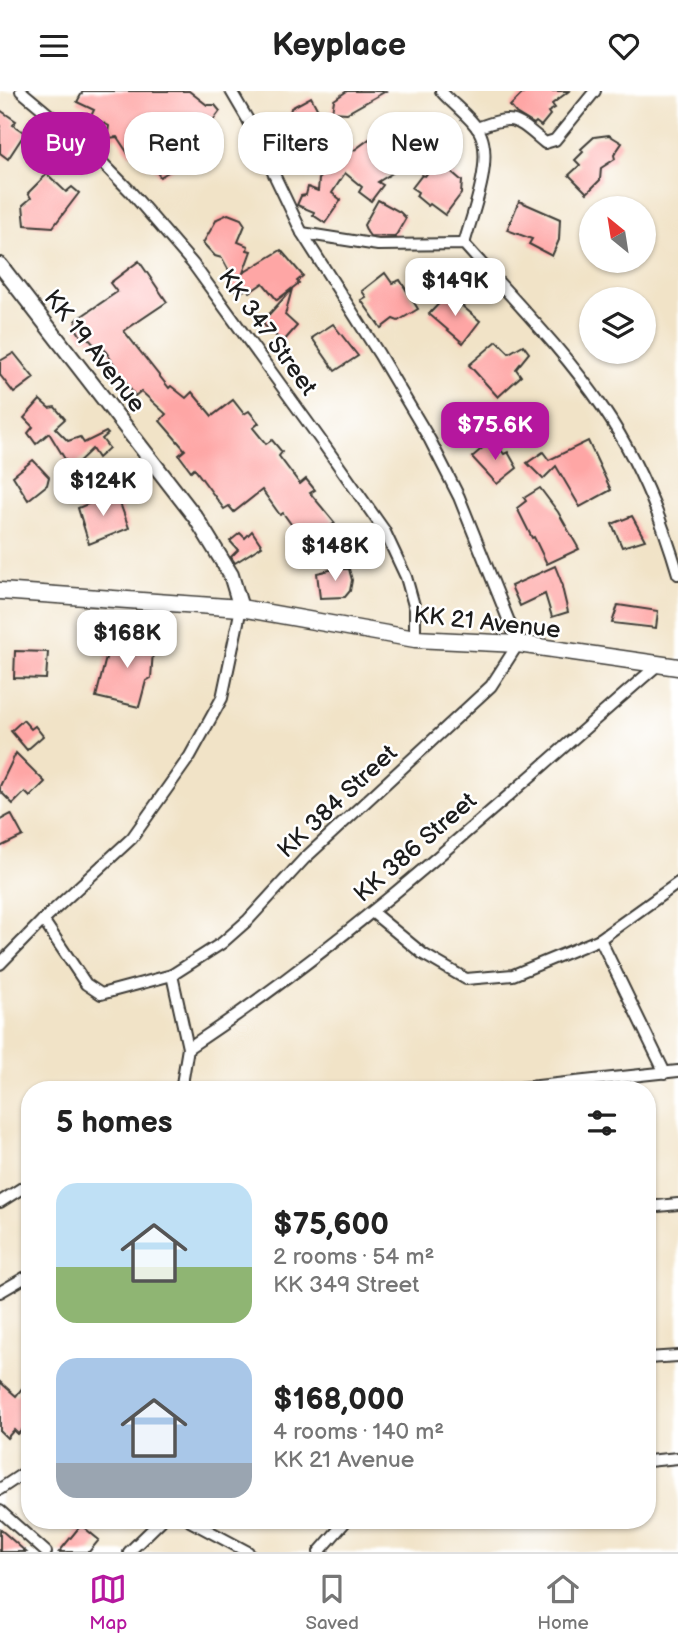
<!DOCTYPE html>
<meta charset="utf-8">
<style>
body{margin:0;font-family:"Balsamiq Sans",sans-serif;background:#f2f2f2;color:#222;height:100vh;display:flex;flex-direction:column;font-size:26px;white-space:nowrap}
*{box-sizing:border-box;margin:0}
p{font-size:23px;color:#767676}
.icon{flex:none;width:38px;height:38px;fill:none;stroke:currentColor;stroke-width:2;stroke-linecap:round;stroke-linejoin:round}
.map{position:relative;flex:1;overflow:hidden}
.panel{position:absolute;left:21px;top:990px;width:635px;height:448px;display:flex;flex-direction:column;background:#fff;border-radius:28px;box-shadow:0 2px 5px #0004}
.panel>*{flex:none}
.hud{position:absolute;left:21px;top:21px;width:637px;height:63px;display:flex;gap:14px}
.needle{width:46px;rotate:330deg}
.buttons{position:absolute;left:579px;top:105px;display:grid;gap:14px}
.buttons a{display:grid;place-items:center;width:77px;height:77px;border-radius:50%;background:#fff;box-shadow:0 2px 5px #0004;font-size:35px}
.price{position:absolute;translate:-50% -60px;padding:0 16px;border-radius:14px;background:#fff;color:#222;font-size:23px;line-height:46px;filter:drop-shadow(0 2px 4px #0008)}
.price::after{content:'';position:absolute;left:50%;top:42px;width:21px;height:16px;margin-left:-10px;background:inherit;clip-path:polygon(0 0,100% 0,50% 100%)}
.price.current{background:#b5179e;color:#fff}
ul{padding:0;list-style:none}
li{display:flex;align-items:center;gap:21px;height:175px;padding:0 35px}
li span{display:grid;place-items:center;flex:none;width:196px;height:140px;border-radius:21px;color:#555}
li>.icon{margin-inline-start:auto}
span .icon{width:84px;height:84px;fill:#fffc;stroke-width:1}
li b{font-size:30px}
h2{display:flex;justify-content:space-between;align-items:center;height:84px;padding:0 35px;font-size:30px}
.tag{padding:0 24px;border-radius:28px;background:#fff;box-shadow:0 2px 5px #0004;font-size:24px;line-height:63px}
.tag.current{background:#b5179e;color:#fff}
header{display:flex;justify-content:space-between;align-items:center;height:91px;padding:0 35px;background:#fff;font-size:32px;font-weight:700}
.menu{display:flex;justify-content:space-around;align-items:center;height:98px;border-top:2px solid #e0e0e0;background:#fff;font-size:19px;color:#767676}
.menu a{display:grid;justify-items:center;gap:4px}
.menu .current{color:#b5179e}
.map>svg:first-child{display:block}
.building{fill:#fea6a5}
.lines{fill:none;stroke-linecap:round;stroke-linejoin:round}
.minor-casing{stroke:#3c3a36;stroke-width:14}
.tertiary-casing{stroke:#3c3a36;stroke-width:18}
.secondary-casing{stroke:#3c3a36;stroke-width:19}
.minor{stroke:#fff;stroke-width:10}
.tertiary{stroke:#fff;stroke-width:14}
.secondary{stroke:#fff;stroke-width:16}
.labels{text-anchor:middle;stroke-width:5;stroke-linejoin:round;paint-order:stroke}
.street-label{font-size:24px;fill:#1c1c1c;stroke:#fff}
</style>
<header><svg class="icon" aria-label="menu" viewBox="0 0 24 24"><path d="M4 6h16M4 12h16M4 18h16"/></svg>Keyplace<svg class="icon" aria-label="heart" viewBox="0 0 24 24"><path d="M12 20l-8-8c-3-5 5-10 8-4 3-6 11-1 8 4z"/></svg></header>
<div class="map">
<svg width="678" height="1461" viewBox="0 0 678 1461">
<rect width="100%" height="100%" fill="#fff"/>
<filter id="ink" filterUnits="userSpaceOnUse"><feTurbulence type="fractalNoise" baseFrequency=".0143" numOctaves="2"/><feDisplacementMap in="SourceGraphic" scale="14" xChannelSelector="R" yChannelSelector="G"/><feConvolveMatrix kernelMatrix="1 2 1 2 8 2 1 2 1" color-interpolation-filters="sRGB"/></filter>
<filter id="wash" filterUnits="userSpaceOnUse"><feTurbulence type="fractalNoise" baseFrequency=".00686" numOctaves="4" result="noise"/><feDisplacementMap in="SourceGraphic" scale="28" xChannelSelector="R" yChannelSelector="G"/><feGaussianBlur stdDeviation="1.57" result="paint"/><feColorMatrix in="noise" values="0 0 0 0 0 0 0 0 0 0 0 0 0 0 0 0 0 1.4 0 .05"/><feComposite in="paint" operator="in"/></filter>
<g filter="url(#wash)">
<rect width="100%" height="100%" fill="#f1e3c7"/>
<g id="blocks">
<g class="building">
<path d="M83,0H189L207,14H215L220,20L209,35L214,39L195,65L157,37L180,74L160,86L151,72L145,76L135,60L129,64L117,46L107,47L109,35L91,25L94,19L77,11Z"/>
<path d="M347,0H386L347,22L332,21L334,9Z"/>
<path d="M525,0H569L552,13L555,17L548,21L550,24L541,35L536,31L534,33L516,22L510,15Z"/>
<path d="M311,6L333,48L328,60L309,70L306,63L293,70L280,44L298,34L290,22L291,17Z"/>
<path d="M0,19L16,30L13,34L25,42L8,68L0,62Z"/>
<path d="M387,35L394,45L408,35V47L413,55L409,58L411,66L395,77L399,78L378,91L383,94L371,110L359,101L362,96L345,82L332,102L341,109L325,132L313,124L314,121L297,114L301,105L306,104L308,96L318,100L319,88L351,57L353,60Z"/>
<path d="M609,44L622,52L614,64L615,68L601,77L600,89L587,102L569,84L580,74L575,69L583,61L581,58L594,46Z"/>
<path d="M435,73L442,78L446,76L462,90L461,103L445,124L430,113L428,115L416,105L418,101L412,97L422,84L425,85Z"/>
<path d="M47,83L66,101L72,96L79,102L53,136L25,134L23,114L31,107L28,102Z"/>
<path d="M378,109L400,121L406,127L395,146L370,145L367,141L364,134Z"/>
<path d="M519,110L560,128L559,149L552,165L529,153L532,148L507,139Z"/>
<path d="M228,123L241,128L245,134L238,151L248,155L247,159L251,160L243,182L281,159L303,185L297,190L299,192L277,209L263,192L250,201L248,197L238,203L229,189L233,187L222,167L215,165L203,152L217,128Z"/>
<path d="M139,170L167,211L124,240L169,297L171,295L186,307L192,301L212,325L233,309L244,323L249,320L259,332L253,337L266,353L272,349L282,361L279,365L300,393L306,388L315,399L310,402L335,432L331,435L338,443L321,457L319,455L314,459L311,454L306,458L299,449L301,447L283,422L280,424L262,399L234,421L229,415L224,418L194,377L191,380L179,364L185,359L160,330L166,323L141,300L135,305L102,255L98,258L87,246L83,249L77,239L76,229L117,201L110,192Z"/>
<path d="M385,182L392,192L400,189L418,218L398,230L393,228L381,237L361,209L366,206L362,200Z"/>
<path d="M292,198L285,224L297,235L283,251L264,234V229Z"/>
<path d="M448,203L480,230L463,252L429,223Z"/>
<path d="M333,233L358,265L335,280L312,247Z"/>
<path d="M497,250L509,262L523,254L529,262L516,278L521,285L498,306L469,274Z"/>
<path d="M14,262L34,287L14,302L0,284V270Z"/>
<path d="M40,309L49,317L55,316L65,328L55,337L68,350L80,346L84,352L106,341L108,343L102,348L109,357L98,367L92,358L71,378L49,342L36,353L28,342L33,336L24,327Z"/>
<path d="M493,348L504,363L508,361L517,377L497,393L472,366Z"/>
<path d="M588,350L611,399L580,416L556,375L543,388L527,372L543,361L549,369Z"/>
<path d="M33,369L49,386L47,394L28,409L13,385Z"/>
<path d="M540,397L558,421L579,458L547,473L534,446L532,447L517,417L526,410L524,407Z"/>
<path d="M116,401L129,437L89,453L78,417Z"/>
<path d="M632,425L645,449L622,456L612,433Z"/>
<path d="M252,440L262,455L235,472L231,466L238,459L230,450L240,442L245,447Z"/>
<path d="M555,475L563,495L562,496L568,521L552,526L545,503L520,515L511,495Z"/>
<path d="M334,478H349L352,489L350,500L345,506L320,507L317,482Z"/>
<path d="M618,514L658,520L656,537L612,532Z"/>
<path d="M132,541L142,542L153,560L151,587L146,590L139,616L96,606L109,555Z"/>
<path d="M15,560L48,561L46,588L14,587Z"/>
<path d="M23,629L31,638L35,635L43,645L27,659L11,640Z"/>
<path d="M16,662L45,691L30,706L25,701L13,713L0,700V695Z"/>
<path d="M11,723L23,745L0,756V729Z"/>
<path d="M30,1287V1331L18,1343L14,1339L7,1347L0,1340V1291L16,1305Z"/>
<path d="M81,1434L99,1449L89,1461H59Z"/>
<path d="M0,1438L26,1461H0Z"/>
</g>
</g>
</g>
<g filter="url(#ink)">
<use href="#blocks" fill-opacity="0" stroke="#3c3a36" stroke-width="2"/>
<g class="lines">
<g class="minor-casing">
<g id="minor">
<path d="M21,0L83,52L130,100L193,173L322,351L384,439L406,486L415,518V548"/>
<path d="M441,0C452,13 470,25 479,40C495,68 472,123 464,153"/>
<path d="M477,37C515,23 515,27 545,52L555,49L595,0"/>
<path d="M302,142L378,154L464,153C511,206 563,258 603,317C637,367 661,425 678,483"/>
<path d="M372,821L423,863L466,888L513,884L600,848L678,792"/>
<path d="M43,829L86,893L101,903L172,884L188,957L181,999"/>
<path d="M600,848L665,982"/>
<path d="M0,873L43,829L132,747L190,665L222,607L241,517"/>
<path d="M172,884L222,852L248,829L304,768L491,595L518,553L459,406L430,349L379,263L302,142L248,29L231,0"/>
<path d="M188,957C357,846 506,705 659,573"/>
<path d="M500,999L678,980"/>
<path d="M0,1111L30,1092"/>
<path d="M648,1116L678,1113"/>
<path d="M0,1201L24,1187L30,1186"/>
<path d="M648,1267L678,1265"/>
<path d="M648,1370L678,1367"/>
<path d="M0,1398L30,1378"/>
<path d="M0,1420L46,1461"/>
<path d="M190,1430L248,1461"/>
<path d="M129,1461L161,1430"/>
<path d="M319,1461L346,1430"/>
</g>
</g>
<g class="tertiary-casing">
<path id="tertiary" d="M0,174L196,427L231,484L241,517"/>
</g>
<g class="secondary-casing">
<path id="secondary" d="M0,500L241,517L415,548L518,553L678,576"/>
</g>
<use href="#minor" class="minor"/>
<use href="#tertiary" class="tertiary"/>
<use href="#secondary" class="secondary"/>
</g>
</g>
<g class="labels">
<g class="street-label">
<text transform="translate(268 241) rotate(54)" y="8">KK 347 Street</text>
<text transform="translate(95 260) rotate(52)" y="8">KK 19 Avenue</text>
<text transform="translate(487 531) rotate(6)" y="8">KK 21 Avenue</text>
<text transform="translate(337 710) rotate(-43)" y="8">KK 384 Street</text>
<text transform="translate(415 756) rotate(-41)" y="8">KK 386 Street</text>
</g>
</g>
</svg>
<div class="buttons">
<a><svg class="needle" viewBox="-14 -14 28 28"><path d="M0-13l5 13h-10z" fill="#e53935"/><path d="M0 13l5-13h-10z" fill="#767676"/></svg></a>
<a><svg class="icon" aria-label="layers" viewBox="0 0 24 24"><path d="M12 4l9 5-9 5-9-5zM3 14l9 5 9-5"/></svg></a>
</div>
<b class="price" style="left:455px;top:227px">$149K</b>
<b class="price current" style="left:495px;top:371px">$75.6K</b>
<b class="price" style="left:103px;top:427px">$124K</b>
<b class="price" style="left:335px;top:492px">$148K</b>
<b class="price" style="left:127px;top:579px">$168K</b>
<div class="hud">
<a class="tag current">Buy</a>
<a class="tag">Rent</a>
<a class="tag">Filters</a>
<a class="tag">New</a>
</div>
<section class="panel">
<h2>5 homes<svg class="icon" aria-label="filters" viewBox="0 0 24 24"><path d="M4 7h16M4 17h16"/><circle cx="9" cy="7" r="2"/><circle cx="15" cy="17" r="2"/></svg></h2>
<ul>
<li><span style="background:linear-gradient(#bfe0f5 60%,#8fb573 0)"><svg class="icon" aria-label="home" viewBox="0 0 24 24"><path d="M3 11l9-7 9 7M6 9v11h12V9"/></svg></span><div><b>$75,600</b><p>2 rooms · 54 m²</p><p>KK 349 Street</p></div></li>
<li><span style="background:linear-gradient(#a9c7e8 75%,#9aa5b1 0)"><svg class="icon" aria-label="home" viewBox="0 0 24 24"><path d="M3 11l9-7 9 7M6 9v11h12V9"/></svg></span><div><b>$168,000</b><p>4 rooms · 140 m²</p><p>KK 21 Avenue</p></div></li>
</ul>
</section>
</div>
<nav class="menu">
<a class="current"><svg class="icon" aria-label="map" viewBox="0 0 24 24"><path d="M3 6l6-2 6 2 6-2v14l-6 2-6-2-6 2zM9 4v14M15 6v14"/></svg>Map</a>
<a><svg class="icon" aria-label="saved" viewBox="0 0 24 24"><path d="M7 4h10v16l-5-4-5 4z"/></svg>Saved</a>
<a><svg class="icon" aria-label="home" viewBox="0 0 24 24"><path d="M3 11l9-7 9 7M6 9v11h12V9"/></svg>Home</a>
</nav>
